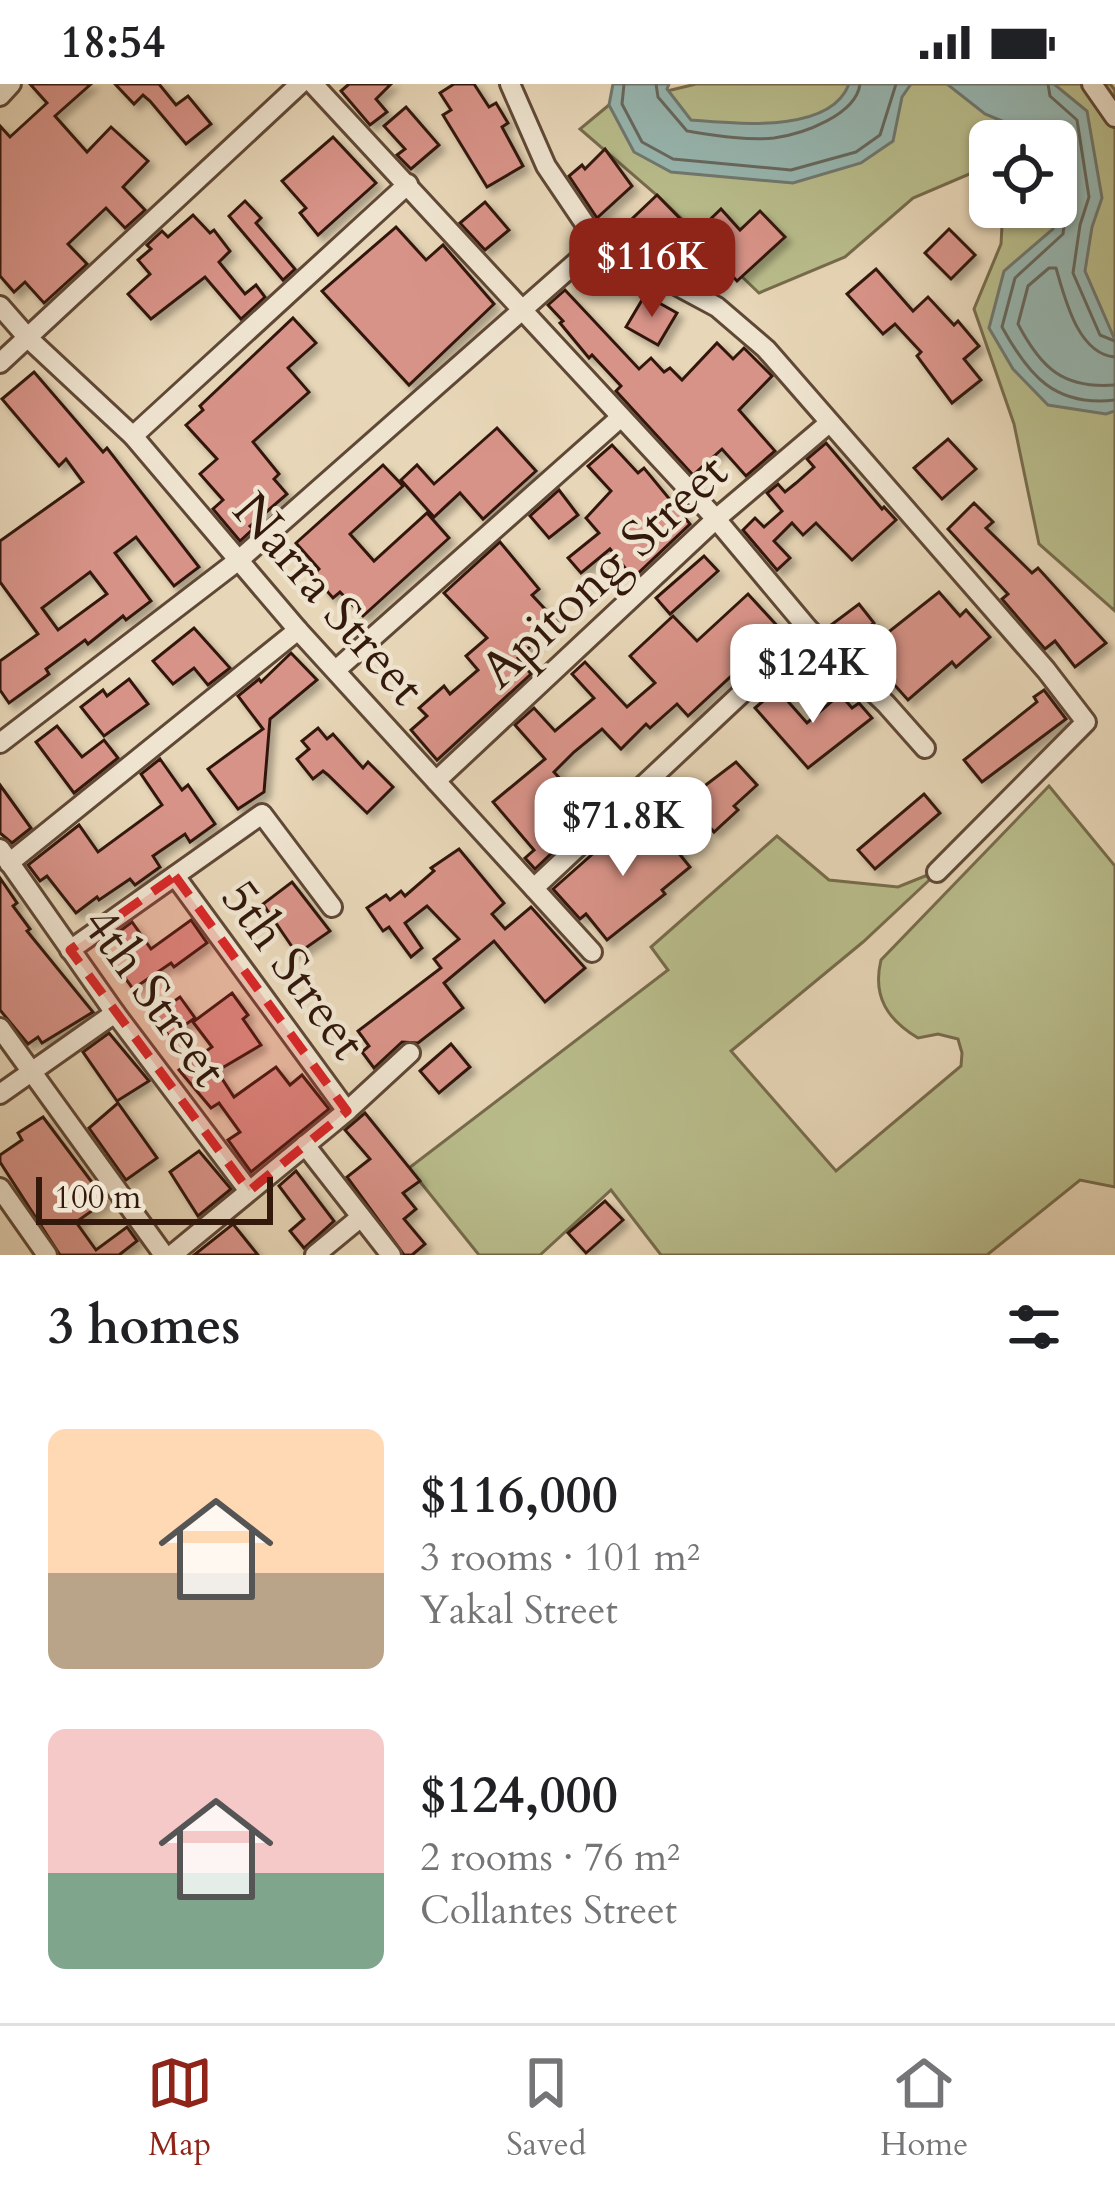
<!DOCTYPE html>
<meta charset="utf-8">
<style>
body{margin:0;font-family:Cardo,serif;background:#f2f2f2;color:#202124;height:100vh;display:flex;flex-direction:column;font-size:45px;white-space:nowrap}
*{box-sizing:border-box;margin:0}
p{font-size:39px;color:#757577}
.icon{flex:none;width:66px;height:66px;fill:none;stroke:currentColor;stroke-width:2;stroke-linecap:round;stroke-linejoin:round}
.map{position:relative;height:1171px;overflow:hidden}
.side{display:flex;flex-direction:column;background:#fff;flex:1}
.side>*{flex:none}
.buttons{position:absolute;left:969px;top:36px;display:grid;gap:24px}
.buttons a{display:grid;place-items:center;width:108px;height:108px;border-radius:18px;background:#fff;box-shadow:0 3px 9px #0004;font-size:60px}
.scale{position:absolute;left:36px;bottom:30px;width:237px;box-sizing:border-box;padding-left:12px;border:6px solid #33190b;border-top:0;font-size:33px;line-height:42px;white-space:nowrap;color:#33190b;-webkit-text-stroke:9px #efe4d0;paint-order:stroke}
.price{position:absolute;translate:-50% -102px;padding:0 27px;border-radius:24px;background:#fff;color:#222;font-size:39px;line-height:78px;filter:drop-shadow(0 3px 6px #0008)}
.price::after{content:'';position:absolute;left:50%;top:72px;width:36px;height:27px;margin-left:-18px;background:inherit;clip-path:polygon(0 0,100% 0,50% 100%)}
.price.on{background:#8f2418;color:#fff}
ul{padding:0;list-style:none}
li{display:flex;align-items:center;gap:36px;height:300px;padding:0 48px}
li span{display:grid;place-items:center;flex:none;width:336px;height:240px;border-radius:18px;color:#555}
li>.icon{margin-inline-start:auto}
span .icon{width:144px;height:144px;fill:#fffc;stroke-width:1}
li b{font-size:51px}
h2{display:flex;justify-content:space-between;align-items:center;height:144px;padding:0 48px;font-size:51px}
.status{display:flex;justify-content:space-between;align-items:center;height:84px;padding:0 60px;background:#fff;direction:ltr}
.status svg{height:33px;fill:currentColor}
.menu{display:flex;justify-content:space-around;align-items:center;height:168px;border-top:3px solid #e0e0e0;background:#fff;font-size:33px;color:#757577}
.menu a{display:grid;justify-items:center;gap:6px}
.menu .on{color:#8f2418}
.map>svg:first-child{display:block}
.green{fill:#b9bd8c;stroke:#766b4c;stroke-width:3}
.water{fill:#97b8b3;stroke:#6f7870;stroke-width:3}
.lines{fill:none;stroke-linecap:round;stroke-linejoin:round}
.shore{stroke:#65685f;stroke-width:3}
.building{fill:#d89388;stroke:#33190b;stroke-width:3;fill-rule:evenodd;filter:url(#shadow)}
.minor-casing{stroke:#604836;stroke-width:24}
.minor{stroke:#efe4d0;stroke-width:18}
.marked{fill:#d62828;fill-opacity:0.2;stroke:#d62828;stroke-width:9;stroke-dasharray:24 15;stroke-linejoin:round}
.labels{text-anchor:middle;stroke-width:9;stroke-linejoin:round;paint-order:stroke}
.street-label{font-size:51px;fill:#33190b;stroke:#efe4d0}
</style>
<div class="status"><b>18:54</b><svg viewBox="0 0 49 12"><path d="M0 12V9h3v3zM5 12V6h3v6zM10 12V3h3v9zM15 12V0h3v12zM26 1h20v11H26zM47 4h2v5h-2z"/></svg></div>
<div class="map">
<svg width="1115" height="1171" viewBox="0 0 1115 1171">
<defs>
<filter id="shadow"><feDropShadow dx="5.5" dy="5.5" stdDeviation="3" flood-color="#0004"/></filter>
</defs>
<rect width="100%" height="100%" fill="#e7d6b7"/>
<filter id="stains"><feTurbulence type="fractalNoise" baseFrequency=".00167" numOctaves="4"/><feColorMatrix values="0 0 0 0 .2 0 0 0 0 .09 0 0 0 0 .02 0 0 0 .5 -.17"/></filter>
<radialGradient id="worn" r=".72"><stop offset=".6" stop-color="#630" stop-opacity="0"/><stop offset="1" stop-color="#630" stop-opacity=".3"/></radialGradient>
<g class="green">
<path d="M696,0H1110L1115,6V527L1039,460L1014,340L974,225L1001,160L1003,123H1056V57H990V98L974,88L913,114L845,173L759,209L659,113L580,45L609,21Z"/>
<path d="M1049,702L1115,782V1103L1080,1096L987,1171H661L611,1106L540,1171H479L409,1084L668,886L651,863L777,752L829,796L898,803L940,786L863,858L731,967L836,1087L961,982L962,969L958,955L938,950L918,954C888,936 872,913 881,876Z"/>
</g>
<g class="water">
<path d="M613,0H669L667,5L691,36C733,39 830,51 849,0H911L902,13L893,57L861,79L793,99L671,88L634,68L609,21Z"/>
<path d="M947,0H1054L1087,27L1102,114L1092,143L1085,187L1115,256V327L1106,330L1048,321L1013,285L989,244L1004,187L1053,145L1056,57H1042L1041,53L985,30Z"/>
</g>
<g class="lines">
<g class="shore">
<path d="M624,0L622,20L642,58L673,75L791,86L856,68L880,51L896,0"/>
<path d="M656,0L658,13L687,47C713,51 748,57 774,54C803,50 856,31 860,0"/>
<path d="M1048,0L1050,12L1077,36L1089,113L1080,141L1073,189L1100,251L1115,257"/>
<path d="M1056,112L1066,124L1063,150L1015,194L1002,243C1029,292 1055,323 1115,316"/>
<path d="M1115,273C1078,270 1065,215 1056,184H1049L1028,202L1018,240C1041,284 1063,305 1115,301"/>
</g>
</g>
<g class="building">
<path d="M30,0H91L55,32L87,68L111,43L148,77L123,103L145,126L125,144L106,124L68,160L87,180L44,219L25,198L14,208L0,192V42L10,53L47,19Z"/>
<path d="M115,0H159L176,21L188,12L211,40L186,60L150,17L143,11L134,20Z"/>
<path d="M349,0H391L376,15L387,28L370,41L341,7Z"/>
<path d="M454,0H474L489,23L496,19L508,39L502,43L523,82L487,103L443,31L451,26L440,9Z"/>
<path d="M406,23L439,61L411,85L397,71L405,65L384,42Z"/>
<path d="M333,53L376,99L318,151L300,129L306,124L282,97Z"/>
<path d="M605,65L632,102L597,134L569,92L582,81L585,85Z"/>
<path d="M657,111L695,150L721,125L740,146L760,127L785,153L737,197L712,170L686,191L614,152Z"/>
<path d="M245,117L261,134L256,139L295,185L283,196L229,132Z"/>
<path d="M485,118L509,146L485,166L460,139Z"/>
<path d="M193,131L210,149L214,146L230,167L219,178L245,210L256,201L265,213L241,235L205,193L151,235L128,210L150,190L138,176L151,165L147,161L162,147L168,153Z"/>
<path d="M396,143L426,176L443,161L494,220L409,301L322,207Z"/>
<path d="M949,145L975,171L951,195L925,169Z"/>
<path d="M876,185L913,227L928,213L954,241L958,237L979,262L964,275L981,296L952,319L917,272L921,268L895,240L883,250L847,210Z"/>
<path d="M565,206L639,285L651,274L664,288L670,284L682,296L717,259L733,275L744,264L772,292L739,326L775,367L746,392L722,365L693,391L616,307L621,302L592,271L589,274L560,239L563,237L548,221Z"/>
<path d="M645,211L677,229L658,261L626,243Z"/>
<path d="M293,234L316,259L288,284L309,308L253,358L279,390L274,395L287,410L250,442L253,445L240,457L213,425L223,416L200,390L217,375L186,341L203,326L200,322Z"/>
<path d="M34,288L103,368L107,364L199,483L174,502L136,453L115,469L151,517L126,536L123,532L88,560L85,556L46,585L49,590L9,619L0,606V577L38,550L0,498V457L83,398L66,375L59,382L2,315ZM90,488L107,510L58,546L42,524Z"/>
<path d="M497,344L536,387L483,435L460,409L434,433L401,396L417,381L434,400Z"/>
<path d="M948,355L976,385L942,415L914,384Z"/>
<path d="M826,359L882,425L884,423L896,436L852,476L816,439L803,451L792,439L774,457L790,474L777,486L743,446L755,434L764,443L782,427L767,409L778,400L785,408L796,399L814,383L807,375Z"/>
<path d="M612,361L638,389L644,384L690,440L633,494L610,465L581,489L568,474L599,449L586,434L611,407L588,382Z"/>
<path d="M383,381L403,402L350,450L374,477L427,429L449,454L363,532L340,508L333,514L313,491L319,485L296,459Z"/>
<path d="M559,406L578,431L549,454L530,432Z"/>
<path d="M974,419L993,438L986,444L1032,489L1038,484L1106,559L1075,583L1055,557L1045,565L1002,515L1008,510L948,445Z"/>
<path d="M500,458L539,505L532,511L557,538L518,574L531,590L437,676L411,646L427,632L419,624L444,602L450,610L478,586L466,572L487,554L444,509Z"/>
<path d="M704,472L718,487L670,530L656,514Z"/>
<path d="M939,508L960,532L966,526L990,553L956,583L952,578L908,616L891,597L886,601L863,578L886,560L881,554Z"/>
<path d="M748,510L781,546L688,632L677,620L650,644L646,640L621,665L602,645L574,668L554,688L563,698L552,707L581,741L535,785L525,774L534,766L493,718L545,675L515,641L534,624L555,647L594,614L572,590L585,578L627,623L655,599L630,572L673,532L697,557Z"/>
<path d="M859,520L874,539L847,561L831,541Z"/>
<path d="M194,544L230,584L208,601L194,584L173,600L153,577Z"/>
<path d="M291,569L317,596L270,635L264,708L238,725L208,685L263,645L238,612L259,595L261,598Z"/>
<path d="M129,595L148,620L104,652L81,623L103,606L107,612Z"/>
<path d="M777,605L807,639L840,610L852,624L859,619L872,634L808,684L755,624Z"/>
<path d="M1044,606L1066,635L982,698L964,676L1037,618L1034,613Z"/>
<path d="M57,642L82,673L104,656L118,674L74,709L36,658Z"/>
<path d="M318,644L327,655L333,650L363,684L368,678L393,703L367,729L328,691L323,687L313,695L297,675L309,665L302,657Z"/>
<path d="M160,675L182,706L188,701L215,740L190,758L185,750L153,772L160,783L135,801L130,795L99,816L97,813L76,829L47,792L40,797L28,781L79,741L98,768L162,721L141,690Z"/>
<path d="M736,678L757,701L734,722L738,726L714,748L686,716Z"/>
<path d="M0,701L31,744L12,759L0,749Z"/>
<path d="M924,710L940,729L875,785L858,766Z"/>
<path d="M651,734L680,765L677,767L690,783L662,806L665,810L607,856L586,830L580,835L553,805L613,752L621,762Z"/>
<path d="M459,765L504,819L492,830L505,845L531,823L585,884L545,918L494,857L444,899L463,924L418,959L402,958L374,984L362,968L369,962L358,947L441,884L434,875L459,855L427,822L405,839L422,864L411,873L389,843L383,847L367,824L386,811L390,816L401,807L405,812L434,787L431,784Z"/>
<path d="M0,794L17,819L13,822L30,845L27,847L93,928L42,959L38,953L28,960L0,926Z"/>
<path d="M292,798L330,847L297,870L263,820Z"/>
<path d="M191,836L207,859L174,883L171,879L133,905L120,887L134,878L116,850L132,838L151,865Z"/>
<path d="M232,909L248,931L243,935L261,961L217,987L234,1013L276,983L290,1001L302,991L329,1025L251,1088L228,1056L240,1048L219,1019L211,1024L179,986L212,963L193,938Z"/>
<path d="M180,913L195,934L169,952L154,931Z"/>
<path d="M109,949L149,997L117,1017L83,968Z"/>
<path d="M451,960L470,983L439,1009L420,987Z"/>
<path d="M118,1019L157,1074L126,1096L89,1044Z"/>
<path d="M365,1029L420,1097L403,1109L416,1125L404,1135L425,1160L412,1171H404L347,1093L370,1075L345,1046Z"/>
<path d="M43,1033L106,1117L76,1138L96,1166L127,1143L137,1157L119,1171H60L0,1078V1071L22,1056L18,1049Z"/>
<path d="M199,1067L231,1105L198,1132L170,1088Z"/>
<path d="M296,1087L334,1137L304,1164L290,1147L304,1135L279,1102Z"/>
<path d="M605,1117L623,1136L586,1169L568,1149Z"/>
<path d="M233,1140L258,1171H194Z"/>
</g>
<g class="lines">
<g class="minor-casing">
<g id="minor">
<path d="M313,0L716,435L809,546L886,620L925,664"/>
<path d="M510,0L546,82L598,159L717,223L766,265L1046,586L1086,638L937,788"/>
<path d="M1092,0L1115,33"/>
<path d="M0,12L11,0"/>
<path d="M0,222L28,254L133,352L298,546L592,868"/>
<path d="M0,279L300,0"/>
<path d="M133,352L408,100"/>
<path d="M336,586L621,333"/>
<path d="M0,659L240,475L598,159"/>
<path d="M436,697L716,435L829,339"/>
<path d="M0,765L115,929L249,1107"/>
<path d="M9,779L298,546"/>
<path d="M175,792L347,1027"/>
<path d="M534,804L809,546"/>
<path d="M70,866L262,730L332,823"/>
<path d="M0,944L164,1171"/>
<path d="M0,1010L115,929"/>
<path d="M305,1061L391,1171"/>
<path d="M0,1104L47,1171"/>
<path d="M172,1171L347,1027L410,969"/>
<path d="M315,1171L361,1133"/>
</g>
</g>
<use href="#minor" class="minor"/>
</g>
<path class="marked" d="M175,792L347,1027L249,1107L70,866Z"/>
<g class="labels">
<g class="street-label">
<text transform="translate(603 486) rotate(-43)" y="18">Apitong Street</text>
<text transform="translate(330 514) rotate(49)" y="18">Narra Street</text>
<text transform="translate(295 885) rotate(54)" y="18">5th Street</text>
<text transform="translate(156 912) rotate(54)" y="18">4th Street</text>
</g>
</g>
<rect width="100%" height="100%" filter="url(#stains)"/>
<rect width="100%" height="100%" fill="url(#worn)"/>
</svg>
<div class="buttons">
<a><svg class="icon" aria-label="locate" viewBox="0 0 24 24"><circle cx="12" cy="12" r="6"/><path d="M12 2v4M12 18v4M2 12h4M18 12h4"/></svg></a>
</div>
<div class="scale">100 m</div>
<b class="price on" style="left:652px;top:236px">$116K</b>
<b class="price" style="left:813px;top:642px">$124K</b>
<b class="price" style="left:623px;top:795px">$71.8K</b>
</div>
<section class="side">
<h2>3 homes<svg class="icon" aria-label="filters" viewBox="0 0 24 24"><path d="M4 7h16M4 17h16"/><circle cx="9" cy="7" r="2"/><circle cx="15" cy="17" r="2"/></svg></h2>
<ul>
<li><span style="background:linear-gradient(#ffd9b3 60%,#b9a48a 0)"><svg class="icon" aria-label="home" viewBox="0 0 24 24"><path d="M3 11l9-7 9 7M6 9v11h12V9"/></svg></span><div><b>$116,000</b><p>3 rooms · 101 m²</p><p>Yakal Street</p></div></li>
<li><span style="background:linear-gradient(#f6c9c9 60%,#7fa58c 0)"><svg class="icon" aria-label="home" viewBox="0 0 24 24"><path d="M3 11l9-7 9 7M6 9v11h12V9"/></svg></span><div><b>$124,000</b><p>2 rooms · 76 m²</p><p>Collantes Street</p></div></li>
</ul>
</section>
<nav class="menu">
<a class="on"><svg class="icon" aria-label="map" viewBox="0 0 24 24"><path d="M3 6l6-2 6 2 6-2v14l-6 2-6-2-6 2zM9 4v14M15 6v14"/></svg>Map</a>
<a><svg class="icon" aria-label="saved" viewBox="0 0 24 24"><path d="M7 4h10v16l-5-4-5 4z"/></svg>Saved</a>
<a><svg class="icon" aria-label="home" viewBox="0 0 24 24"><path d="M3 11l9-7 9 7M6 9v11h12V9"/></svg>Home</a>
</nav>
